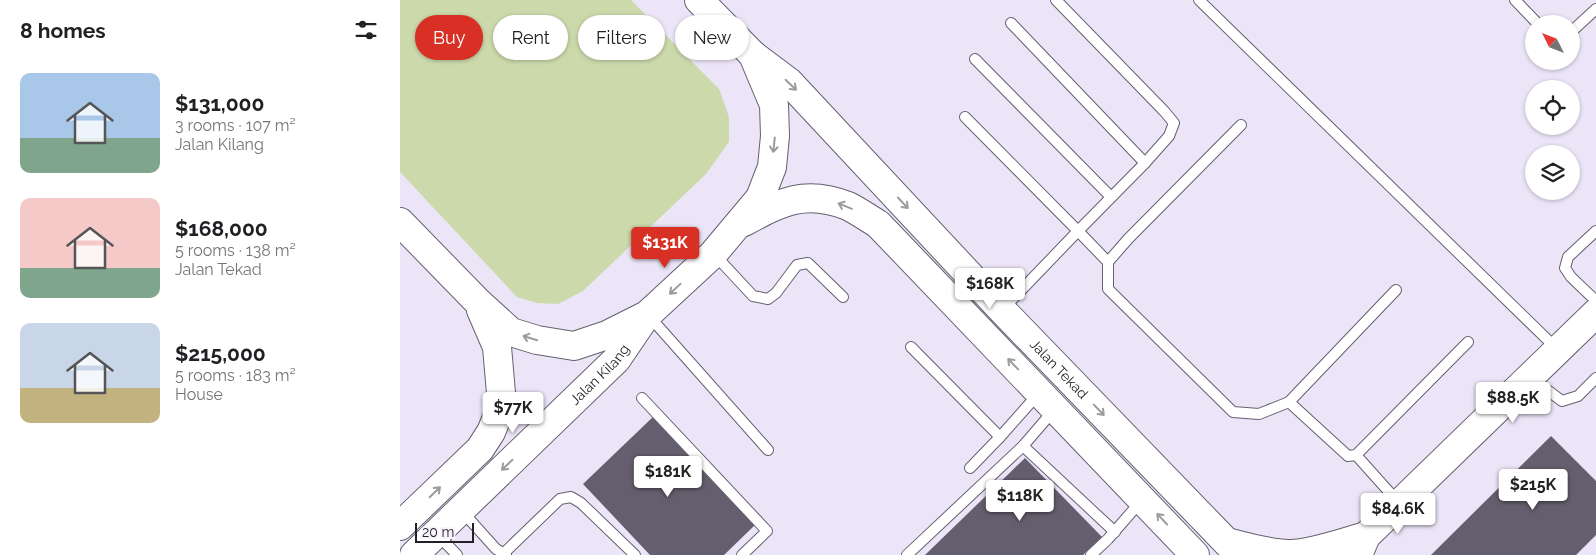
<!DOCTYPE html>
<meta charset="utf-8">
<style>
body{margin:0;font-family:Raleway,sans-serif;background:#f6f6f6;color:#202124;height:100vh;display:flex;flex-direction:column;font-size:19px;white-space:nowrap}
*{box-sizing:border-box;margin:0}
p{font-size:16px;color:#757577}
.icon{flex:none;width:28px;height:28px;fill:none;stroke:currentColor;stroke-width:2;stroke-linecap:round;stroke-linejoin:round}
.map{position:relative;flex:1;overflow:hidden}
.panel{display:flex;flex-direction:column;background:#fff;width:400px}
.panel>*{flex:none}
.guide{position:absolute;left:15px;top:15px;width:475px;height:45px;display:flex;gap:10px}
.needle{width:32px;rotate:312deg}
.fabs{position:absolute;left:1125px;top:15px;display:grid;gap:10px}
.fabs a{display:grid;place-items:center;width:55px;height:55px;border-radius:50%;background:#fff;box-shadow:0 1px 4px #0004;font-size:25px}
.scale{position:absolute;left:15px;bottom:12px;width:59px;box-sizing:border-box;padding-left:5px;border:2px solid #232128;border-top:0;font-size:14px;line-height:18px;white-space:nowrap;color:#232128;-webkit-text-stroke:4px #f8f4ff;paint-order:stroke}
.price{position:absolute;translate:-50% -42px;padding:0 11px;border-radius:5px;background:#fff;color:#222;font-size:16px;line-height:32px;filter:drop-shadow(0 1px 2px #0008)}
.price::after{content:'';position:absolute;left:50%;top:30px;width:15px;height:11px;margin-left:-8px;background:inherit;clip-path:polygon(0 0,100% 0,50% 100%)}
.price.current{background:#d93025;color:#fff}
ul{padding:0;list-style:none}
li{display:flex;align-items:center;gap:15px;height:125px;padding:0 20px}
li span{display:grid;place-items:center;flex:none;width:140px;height:100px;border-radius:10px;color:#555}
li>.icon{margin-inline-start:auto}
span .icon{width:60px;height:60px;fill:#fffc;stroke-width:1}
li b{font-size:21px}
h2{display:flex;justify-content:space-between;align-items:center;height:60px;padding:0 20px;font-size:21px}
.tag{padding:0 18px;border-radius:22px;background:#fff;box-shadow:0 1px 4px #0004;font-size:18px;line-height:45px}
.tag.current{background:#d93025;color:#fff}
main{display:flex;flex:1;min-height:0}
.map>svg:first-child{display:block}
.green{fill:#ccd9ab}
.building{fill:#655e6e}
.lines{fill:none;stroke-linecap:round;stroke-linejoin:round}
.lane-casing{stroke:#655f6f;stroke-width:12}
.secondary-casing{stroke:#655f6f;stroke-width:30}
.lane{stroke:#fff;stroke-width:10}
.secondary{stroke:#fff;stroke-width:28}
.oneway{stroke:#9c9b9e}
.labels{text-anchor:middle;stroke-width:5;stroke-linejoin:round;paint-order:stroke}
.street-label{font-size:14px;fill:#232128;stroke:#f8f4ff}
</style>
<main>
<section class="panel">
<h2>8 homes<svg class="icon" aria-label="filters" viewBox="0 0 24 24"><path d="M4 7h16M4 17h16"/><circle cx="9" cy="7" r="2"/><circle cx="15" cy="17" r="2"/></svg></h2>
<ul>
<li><span style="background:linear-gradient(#a9c7e8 65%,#7fa58c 0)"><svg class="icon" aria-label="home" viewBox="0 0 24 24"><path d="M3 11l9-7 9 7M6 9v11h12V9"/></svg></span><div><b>$131,000</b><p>3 rooms · 107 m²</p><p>Jalan Kilang</p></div></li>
<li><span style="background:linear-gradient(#f6c9c9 70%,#7fa58c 0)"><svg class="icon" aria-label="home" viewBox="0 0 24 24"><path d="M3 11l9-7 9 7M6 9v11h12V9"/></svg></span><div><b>$168,000</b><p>5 rooms · 138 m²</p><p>Jalan Tekad</p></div></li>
<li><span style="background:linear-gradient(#c9d6e8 65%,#c2b280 0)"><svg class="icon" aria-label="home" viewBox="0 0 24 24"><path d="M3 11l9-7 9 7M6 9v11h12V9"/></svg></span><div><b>$215,000</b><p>5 rooms · 183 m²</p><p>House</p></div></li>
</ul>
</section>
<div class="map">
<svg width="1196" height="555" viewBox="0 0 1196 555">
<rect width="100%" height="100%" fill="#ece5f8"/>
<path class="green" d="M0,0H231L319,89L329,117V142L306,174L183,291L158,304L137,303L117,297L0,172Z"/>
<g class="building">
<path d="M254,416L356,524L324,555H250L183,484Z"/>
<path d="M1151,436L1196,481V535L1176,555H1031Z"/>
<path d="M625,458L702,537L683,555H525Z"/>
</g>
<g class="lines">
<g class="lane-casing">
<g id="lane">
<path d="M799,0L1157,349"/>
<path d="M1115,0L1138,24"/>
<path d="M611,23L745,163"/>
<path d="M1171,32L1196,9"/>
<path d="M575,59L711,197"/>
<path d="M565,117L678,231L745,163L769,136L774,123L764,111L656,0"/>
<path d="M1196,231L1168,257L1165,268L1171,277L1196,301"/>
<path d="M314,254L353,296L368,299L376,293L397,265L408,263L443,297"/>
<path d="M708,262L728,239L841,125"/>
<path d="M603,309L678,231L708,262V289L833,412L859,414L889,402L996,290"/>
<path d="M249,316L368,450"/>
<path d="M511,347L600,437"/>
<path d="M1131,378L1162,401L1178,396L1196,378"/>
<path d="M242,398L367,531L342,555"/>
<path d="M889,402L948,456L956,455L1068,342"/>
<path d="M623,446L715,532"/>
<path d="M956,455L999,503"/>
<path d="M570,468L600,437L639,393"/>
<path d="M61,510L96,549L106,555"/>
<path d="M37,534L57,555"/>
<path d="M104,553L160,499L171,497L181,503L235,555"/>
<path d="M507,555L623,446L654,410"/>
<path d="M691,555L708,539L742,500"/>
</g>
</g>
<g class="secondary-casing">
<g id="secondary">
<path id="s1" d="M353,55L389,82L602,310L839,555"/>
<path d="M0,222L77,301L111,332L137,340L174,346L207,335L247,315L313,254L360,198L372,167L375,136L374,105L353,55L299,0"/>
<path d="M344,222C381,202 405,189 448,206C458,211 468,218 478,224L795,555"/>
<path d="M0,526L80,449L91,432L98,415L101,393L97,347L81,310"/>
<path d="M827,542C847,547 867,553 888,554C908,555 945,542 966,536"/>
<path id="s2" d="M14,555L216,360L246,316"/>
<path d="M958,555L966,536L1196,313"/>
</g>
</g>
<use href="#lane" class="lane"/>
<use href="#secondary" class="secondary"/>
</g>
<defs><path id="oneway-shaft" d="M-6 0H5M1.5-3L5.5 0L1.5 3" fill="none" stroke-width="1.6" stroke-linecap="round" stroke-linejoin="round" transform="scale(1.25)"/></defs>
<g class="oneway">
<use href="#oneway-shaft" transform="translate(391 85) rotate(44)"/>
<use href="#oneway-shaft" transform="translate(374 145) rotate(96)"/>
<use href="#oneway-shaft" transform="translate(503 203) rotate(47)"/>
<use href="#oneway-shaft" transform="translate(445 206) rotate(-158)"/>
<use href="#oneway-shaft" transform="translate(275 289) rotate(137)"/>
<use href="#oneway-shaft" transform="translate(130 338) rotate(-163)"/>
<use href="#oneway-shaft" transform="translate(613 364) rotate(-134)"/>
<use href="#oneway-shaft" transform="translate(699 410) rotate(46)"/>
<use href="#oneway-shaft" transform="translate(107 465) rotate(136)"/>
<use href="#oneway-shaft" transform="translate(35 492) rotate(-44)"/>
<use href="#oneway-shaft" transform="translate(762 519) rotate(-133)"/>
</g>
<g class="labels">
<g class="street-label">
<text dy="5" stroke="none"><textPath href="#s1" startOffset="439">Jalan Tekad</textPath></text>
<text dy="5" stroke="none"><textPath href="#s2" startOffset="259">Jalan Kilang</textPath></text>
</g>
</g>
</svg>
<div class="fabs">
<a><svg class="needle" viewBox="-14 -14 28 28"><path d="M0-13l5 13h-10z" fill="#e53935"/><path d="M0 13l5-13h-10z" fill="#757577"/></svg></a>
<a><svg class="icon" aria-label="locate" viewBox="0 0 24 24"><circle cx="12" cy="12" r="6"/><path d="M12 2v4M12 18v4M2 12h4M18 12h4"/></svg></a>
<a><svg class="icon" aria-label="layers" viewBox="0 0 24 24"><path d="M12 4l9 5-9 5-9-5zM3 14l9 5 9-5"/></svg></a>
</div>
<div class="scale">20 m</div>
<b class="price current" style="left:265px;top:269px">$131K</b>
<b class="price" style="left:590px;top:310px">$168K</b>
<b class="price" style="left:1113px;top:424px">$88.5K</b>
<b class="price" style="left:113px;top:434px">$77K</b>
<b class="price" style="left:268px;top:498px">$181K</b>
<b class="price" style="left:1133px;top:511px">$215K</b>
<b class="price" style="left:620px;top:522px">$118K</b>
<b class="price" style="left:998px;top:535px">$84.6K</b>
<div class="guide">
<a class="tag current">Buy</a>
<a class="tag">Rent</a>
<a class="tag">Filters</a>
<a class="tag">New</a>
</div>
</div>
</main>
